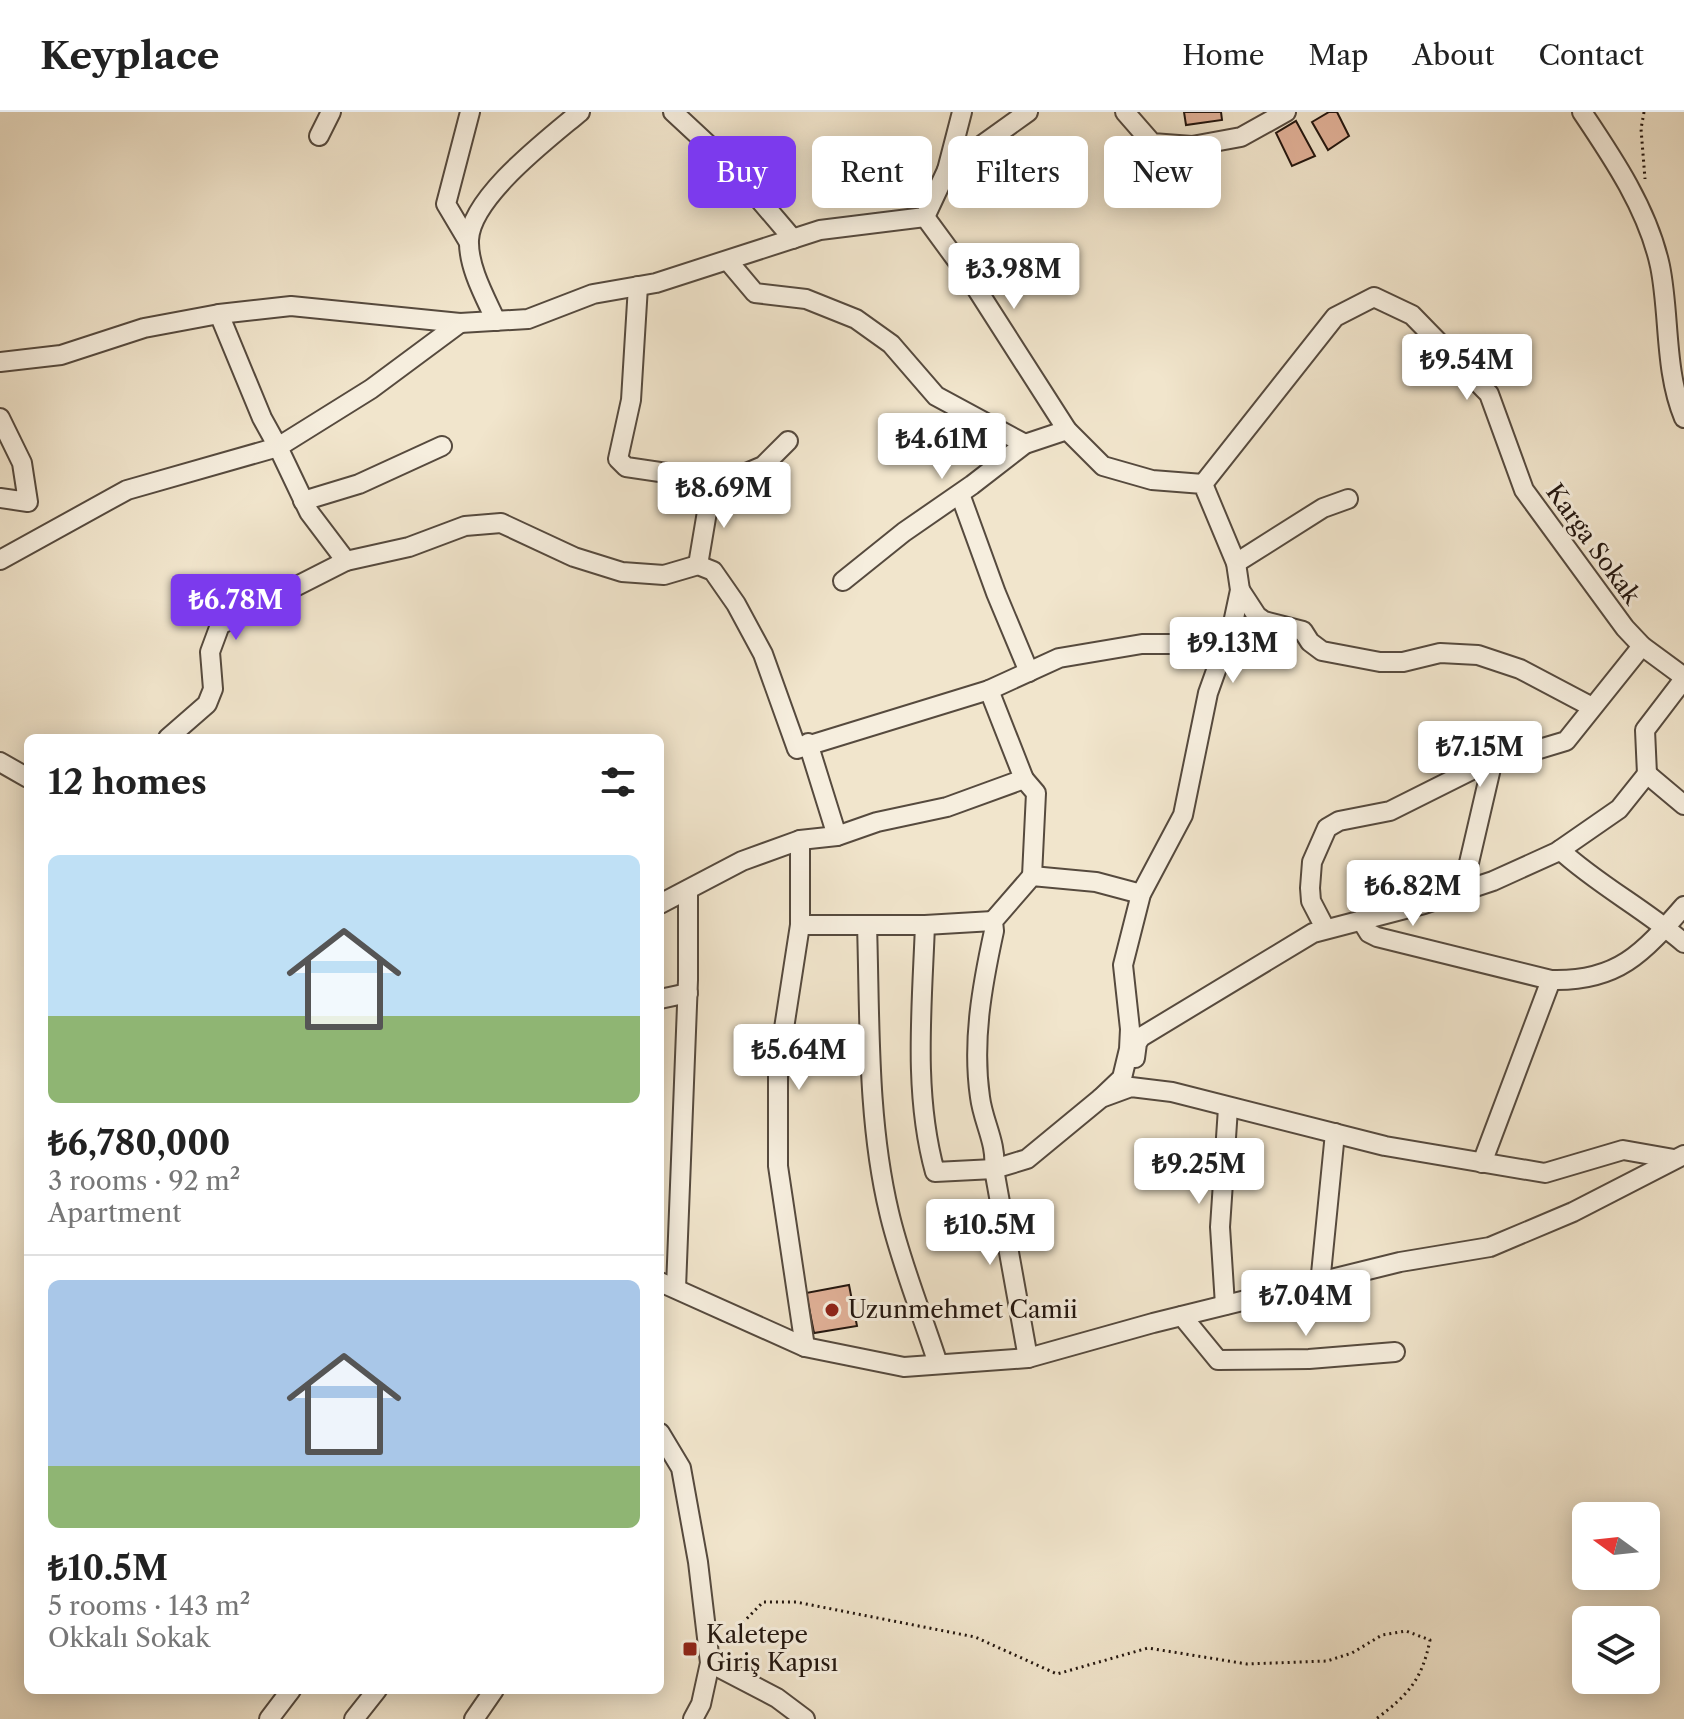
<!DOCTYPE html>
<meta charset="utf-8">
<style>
body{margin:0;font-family:"Libre Caslon Text",serif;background:#f2f2f2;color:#222;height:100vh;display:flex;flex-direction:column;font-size:30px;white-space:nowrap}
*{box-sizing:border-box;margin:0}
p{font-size:26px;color:#767676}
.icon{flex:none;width:44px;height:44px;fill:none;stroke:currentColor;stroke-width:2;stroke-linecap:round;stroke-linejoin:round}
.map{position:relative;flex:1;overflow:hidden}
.side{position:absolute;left:24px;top:622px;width:640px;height:960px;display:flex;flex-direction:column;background:#fff;border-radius:12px;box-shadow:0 4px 20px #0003}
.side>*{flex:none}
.banner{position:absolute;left:688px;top:24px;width:760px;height:72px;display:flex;gap:16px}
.needle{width:52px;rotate:285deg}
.buttons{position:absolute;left:1572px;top:1390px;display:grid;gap:16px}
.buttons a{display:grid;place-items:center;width:88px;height:88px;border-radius:12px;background:#fff;box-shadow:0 4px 20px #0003;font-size:40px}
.price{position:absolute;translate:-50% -68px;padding:0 18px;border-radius:8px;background:#fff;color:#222;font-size:26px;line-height:52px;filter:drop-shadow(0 2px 4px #0008)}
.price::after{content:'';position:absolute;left:50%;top:48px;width:24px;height:18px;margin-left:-12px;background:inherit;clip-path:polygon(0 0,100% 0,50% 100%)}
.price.current{background:#7c3aed;color:#fff}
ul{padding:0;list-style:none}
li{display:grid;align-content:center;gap:16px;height:424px;padding:0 24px}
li+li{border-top:2px solid #e0e0e0}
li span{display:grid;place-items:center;height:248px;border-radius:12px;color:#555}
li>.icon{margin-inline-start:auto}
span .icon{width:144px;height:144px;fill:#fffc;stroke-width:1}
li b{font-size:34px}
h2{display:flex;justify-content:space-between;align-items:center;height:96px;padding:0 24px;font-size:34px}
.pill{padding:0 28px;border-radius:12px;background:#fff;box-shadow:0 4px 20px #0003;font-size:28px;line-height:72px}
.pill.current{background:#7c3aed;color:#fff}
header{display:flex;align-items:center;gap:48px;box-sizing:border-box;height:112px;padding:0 40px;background:#fff;border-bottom:2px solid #e0e0e0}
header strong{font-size:38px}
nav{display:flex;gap:44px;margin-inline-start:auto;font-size:28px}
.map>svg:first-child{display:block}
.building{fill:#e1b198;stroke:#23160f;stroke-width:2}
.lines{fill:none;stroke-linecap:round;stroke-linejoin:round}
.minor-casing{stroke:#564a3e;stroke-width:22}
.path{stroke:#23160f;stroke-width:3;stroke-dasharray:2 4;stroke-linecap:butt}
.minor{stroke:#f6eede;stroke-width:18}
.poi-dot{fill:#8f2418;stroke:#f6eede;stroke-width:3}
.labels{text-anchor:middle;stroke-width:6;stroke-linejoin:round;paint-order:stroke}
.street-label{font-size:24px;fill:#23160f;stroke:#f6eede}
.poi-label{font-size:24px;fill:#23160f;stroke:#f6eede;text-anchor:start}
</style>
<header>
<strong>Keyplace</strong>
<nav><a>Home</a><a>Map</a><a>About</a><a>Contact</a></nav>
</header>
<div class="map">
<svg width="1684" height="1607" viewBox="0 0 1684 1607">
<rect width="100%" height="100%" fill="#f1e5cc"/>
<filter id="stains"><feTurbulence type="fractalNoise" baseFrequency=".0025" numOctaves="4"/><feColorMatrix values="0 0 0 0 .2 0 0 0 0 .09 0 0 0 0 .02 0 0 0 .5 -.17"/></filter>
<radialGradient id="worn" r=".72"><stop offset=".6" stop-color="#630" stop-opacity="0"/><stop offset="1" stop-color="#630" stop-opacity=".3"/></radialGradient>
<g class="building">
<path d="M1184,0H1221L1222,8L1186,13Z"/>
<path d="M1329,0H1337L1349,24L1328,38L1312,10Z"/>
<path d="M1296,9L1315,44L1292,54L1276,21Z"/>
<path d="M849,1173L857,1214L814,1221L806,1181Z"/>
</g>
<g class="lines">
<g class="minor-casing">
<g id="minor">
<path d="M673,0L729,52L793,127"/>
<path d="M962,0L947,58L1028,0"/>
<path d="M1125,0L1152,31L1192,34L1241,25L1286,0"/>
<path d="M1582,0C1613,46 1648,98 1660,154C1670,203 1664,258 1684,306"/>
<path d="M319,24L331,0"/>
<path d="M925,105L969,165L1067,318L1103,354L1152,368L1203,372L1236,451L1240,478L1233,511L1208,581L1183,703L1141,782L1123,853L1130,917L1129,937L1122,966L1101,986"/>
<path d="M925,105L947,58"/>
<path d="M468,129L446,92L470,0"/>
<path d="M728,149L755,181L806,187L856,207L891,232L936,284L1025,332"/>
<path d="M638,174L631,288L618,347L626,355L687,364L711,376L763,354L788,329"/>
<path d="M496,209C485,185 468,155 469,128C471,85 548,27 580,0"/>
<path d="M460,211L371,277L278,335L309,400L346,449L409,435L465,414L501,411L574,445L622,460L664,463L698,453L713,459L736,492L763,542L797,637L989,578L1059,546L1142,532H1224"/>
<path d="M0,250L61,243L144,216L219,202L291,194L460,211L528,207L593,182L656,171L820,118L925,105"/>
<path d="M0,306L22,351L28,390L0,386"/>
<path d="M1203,372L1335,205L1374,185L1412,203L1489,282L1524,378L1625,516L1642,534L1684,565"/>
<path d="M960,382L996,481L1029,560"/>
<path d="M303,389L359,372L442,334"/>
<path d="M0,448L127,378L278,335L262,306L219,202"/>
<path d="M1236,451L1323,396L1348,387"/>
<path d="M698,453L711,376"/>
<path d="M843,469L904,420L972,373L1025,332L1067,318"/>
<path d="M1240,478L1257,504L1264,509L1303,519L1310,530L1322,539L1380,550H1403L1440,541L1478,543L1520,557L1592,595"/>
<path d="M168,626L207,592L213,577L210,540L220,513L346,449"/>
<path d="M808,631L837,724"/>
<path d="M0,650L28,666"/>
<path d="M1647,662L1645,618L1684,567"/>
<path d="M1647,662L1684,693"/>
<path d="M1024,667L1036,681L1032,764"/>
<path d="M800,728V813L778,955V1054L805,1235"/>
<path d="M1560,738C1598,773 1645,797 1684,831"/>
<path d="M1466,778L1465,768L1492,652"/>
<path d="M660,792L742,749L800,728L837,724L877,710L947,695L1024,667L989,578"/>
<path d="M1361,808L1369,821L1377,825L1551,868C1618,870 1643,841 1684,794"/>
<path d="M800,813H925L993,809"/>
<path d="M867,813C870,908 867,1008 889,1100C901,1152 922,1202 938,1252"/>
<path d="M925,813C922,894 913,981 935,1060L994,1057L1027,1047L1101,986L1131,975L1172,980L1385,1034L1545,1061L1623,1038L1674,1047"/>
<path d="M1325,816L1311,789L1310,776L1312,750L1327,716L1339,709L1390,699L1476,656L1566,629L1642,534"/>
<path d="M660,887L688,881"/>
<path d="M1135,946L1137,931L1141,925L1313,821L1424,792L1493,769L1557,740L1619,697L1647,662"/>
<path d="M1482,1051L1551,868"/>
<path d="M660,1170L805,1235L904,1255L1028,1246L1153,1211L1400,1150L1490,1135L1573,1100L1684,1043"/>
<path d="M1320,1172L1335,1021"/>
<path d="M676,1176L688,868V778"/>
<path d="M1225,1193L1220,1115L1228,996"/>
<path d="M1182,1204L1218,1248L1309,1247L1395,1240"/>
<path d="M1028,1246L994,1057C997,1031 983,1010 980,985C972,929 982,874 994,819L993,809L1032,764L1096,770L1141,782"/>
<path d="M660,1321L681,1356L698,1450L710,1551L701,1592L693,1607"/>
<path d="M710,1551L777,1586L805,1607"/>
<path d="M269,1607L291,1578"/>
<path d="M354,1607L377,1578"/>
<path d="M474,1607L494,1578"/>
</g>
</g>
<g class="path">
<path d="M1644,0L1641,17L1645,67"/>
<path d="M726,1528L763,1490H796L975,1525L1057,1562L1148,1536L1247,1552L1327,1549L1352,1541L1382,1523L1406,1519L1430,1528C1422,1568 1408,1583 1376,1607"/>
</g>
<use href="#minor" class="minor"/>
</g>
<g class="poi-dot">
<circle cx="832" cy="1198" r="8"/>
<rect x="682" y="1529" width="16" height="16" rx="4"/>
</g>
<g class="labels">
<g class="street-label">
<text transform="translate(1593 432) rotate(54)" y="8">Karga Sokak</text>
</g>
<g class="poi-label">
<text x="848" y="1206">Uzunmehmet Camii</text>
<text x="706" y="1531">Kaletepe<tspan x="706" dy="28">Giriş Kapısı</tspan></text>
</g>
</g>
<rect width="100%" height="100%" filter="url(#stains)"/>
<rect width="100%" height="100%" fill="url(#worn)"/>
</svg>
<div class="buttons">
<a><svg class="needle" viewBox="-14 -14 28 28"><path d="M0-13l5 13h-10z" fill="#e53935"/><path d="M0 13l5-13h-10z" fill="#767676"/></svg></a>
<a><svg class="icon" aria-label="layers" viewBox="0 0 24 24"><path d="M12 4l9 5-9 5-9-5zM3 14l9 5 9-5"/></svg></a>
</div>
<b class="price" style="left:1014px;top:199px">₺3.98M</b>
<b class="price" style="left:1467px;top:290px">₺9.54M</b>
<b class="price" style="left:942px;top:369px">₺4.61M</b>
<b class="price" style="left:724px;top:418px">₺8.69M</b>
<b class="price current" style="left:236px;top:530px">₺6.78M</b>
<b class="price" style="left:1233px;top:573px">₺9.13M</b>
<b class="price" style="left:1480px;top:677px">₺7.15M</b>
<b class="price" style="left:1413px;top:816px">₺6.82M</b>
<b class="price" style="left:799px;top:980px">₺5.64M</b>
<b class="price" style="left:1199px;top:1094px">₺9.25M</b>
<b class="price" style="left:990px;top:1155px">₺10.5M</b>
<b class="price" style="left:1306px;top:1226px">₺7.04M</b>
<div class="banner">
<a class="pill current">Buy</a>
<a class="pill">Rent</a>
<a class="pill">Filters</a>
<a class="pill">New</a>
</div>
<section class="side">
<h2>12 homes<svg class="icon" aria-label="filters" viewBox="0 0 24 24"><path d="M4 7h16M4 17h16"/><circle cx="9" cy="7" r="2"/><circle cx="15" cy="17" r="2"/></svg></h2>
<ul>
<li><span style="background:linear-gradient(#bfe0f5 65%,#8fb573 0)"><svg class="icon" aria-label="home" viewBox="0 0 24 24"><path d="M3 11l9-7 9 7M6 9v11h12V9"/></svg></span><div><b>₺6,780,000</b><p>3 rooms · 92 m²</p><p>Apartment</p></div></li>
<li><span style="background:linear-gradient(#a9c7e8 75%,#8fb573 0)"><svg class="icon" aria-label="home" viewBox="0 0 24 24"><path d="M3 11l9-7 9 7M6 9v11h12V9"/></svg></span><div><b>₺10.5M</b><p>5 rooms · 143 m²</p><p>Okkalı Sokak</p></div></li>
</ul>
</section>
</div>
